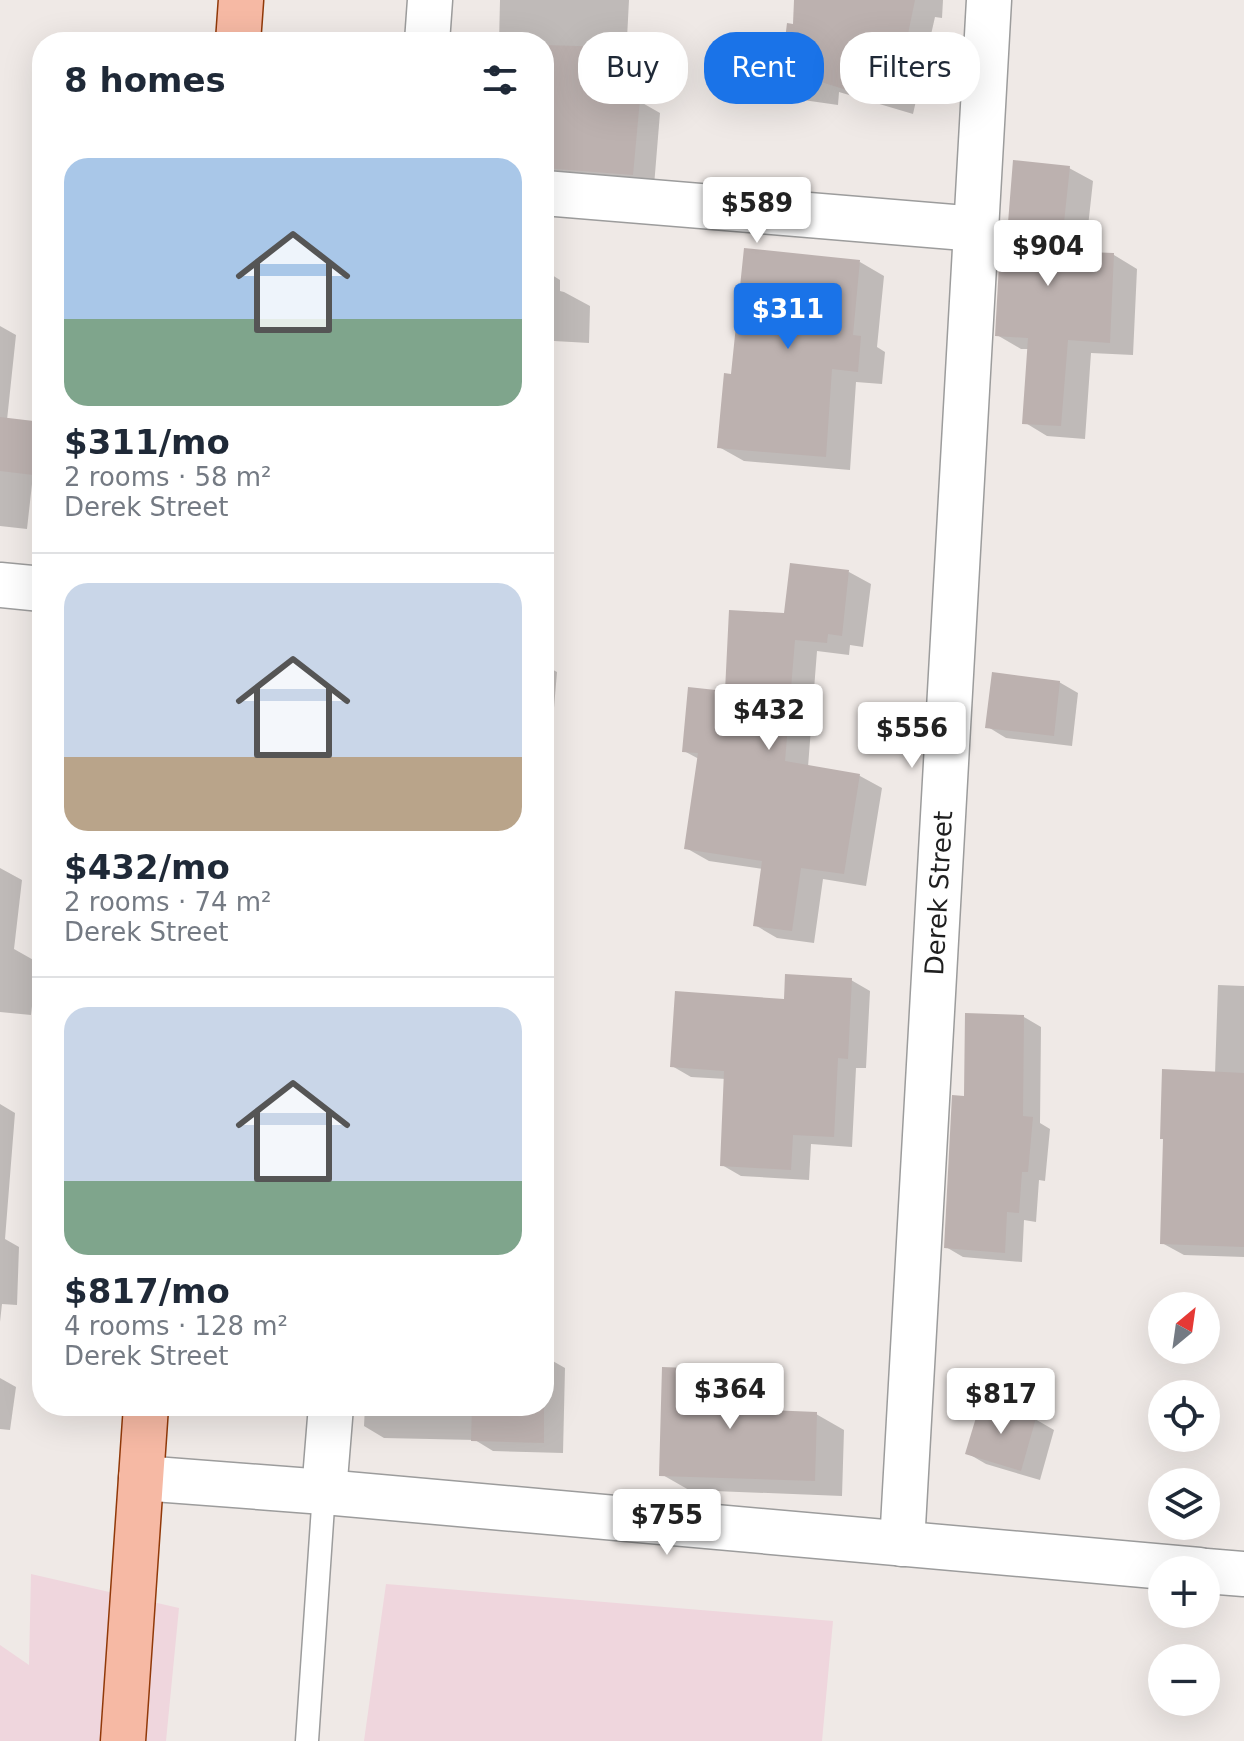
<!DOCTYPE html>
<meta charset="utf-8">
<style>
body{margin:0;font-family:"DejaVu Sans",sans-serif;background:#f6f6f7;color:#1f2937;height:100vh;display:flex;flex-direction:column;font-size:30px;white-space:nowrap}
*{box-sizing:border-box;margin:0}
p{font-size:26px;color:#747a83}
.icon{flex:none;width:44px;height:44px;fill:none;stroke:currentColor;stroke-width:2;stroke-linecap:round;stroke-linejoin:round}
.map{position:relative;flex:1;overflow:hidden}
.panel{position:absolute;left:32px;top:32px;width:522px;height:1384px;display:flex;flex-direction:column;background:#fff;border-radius:32px;box-shadow:0 8px 32px #0002}
.panel>*{flex:none}
.hud{position:absolute;left:578px;top:32px;width:546px;height:72px;display:flex;gap:16px}
.needle{width:52px;rotate:29deg}
.controls{position:absolute;left:1148px;top:1292px;display:grid;gap:16px}
.controls a{display:grid;place-items:center;width:72px;height:72px;border-radius:50%;background:#fff;box-shadow:0 8px 32px #0002;font-size:40px}
.price{position:absolute;translate:-50% -68px;padding:0 18px;border-radius:8px;background:#fff;color:#222;font-size:26px;line-height:52px;filter:drop-shadow(0 2px 4px #0008)}
.price::after{content:'';position:absolute;left:50%;top:48px;width:24px;height:18px;margin-left:-12px;background:inherit;clip-path:polygon(0 0,100% 0,50% 100%)}
.price.on{background:#1a73e8;color:#fff}
ul{padding:0;list-style:none}
li{display:grid;align-content:center;gap:16px;height:424px;padding:0 32px}
li+li{border-top:2px solid #e0e1e3}
li span{display:grid;place-items:center;height:248px;border-radius:24px;color:#555}
li>.icon{margin-inline-start:auto}
span .icon{width:144px;height:144px;fill:#fffc;stroke-width:1}
li b{font-size:34px}
h2{display:flex;justify-content:space-between;align-items:center;height:96px;padding:0 32px;font-size:34px}
.chip{padding:0 28px;border-radius:32px;background:#fff;box-shadow:0 8px 32px #0002;font-size:28px;line-height:72px}
.chip.on{background:#1a73e8;color:#fff}
.map>svg:first-child{display:block}
.commercial{fill:#efd6dd}
.shadow{fill:#0003}
.building{fill:#bcb1af}
.lines{fill:none;stroke-linecap:round;stroke-linejoin:round}
.service-casing{stroke:#9c9c9c;stroke-width:25}
.minor-casing{stroke:#9c9c9c;stroke-width:47}
.primary-casing{stroke:#913909;stroke-width:47}
.service{stroke:#fff;stroke-width:22}
.minor{stroke:#fff;stroke-width:44}
.primary{stroke:#f6b9a4;stroke-width:44}
.labels{text-anchor:middle;stroke-width:6;stroke-linejoin:round;paint-order:stroke}
.street-label{font-size:26px;fill:#1f1f1f;stroke:#fff}
</style>
<div class="map">
<svg width="1244" height="1741" viewBox="0 0 1244 1741">
<rect width="100%" height="100%" fill="#efe9e6"/>
<g class="commercial">
<path d="M31,1574L179,1608L166,1741H0V1645L29,1665Z"/>
<path d="M386,1584L833,1621L822,1741H364Z"/>
</g>
<g class="shadow">
<path d="M500,0H629L626,58L631,61L629,100L639,101L660,113L654,186L544,187V42H499Z"/>
<path d="M796,0H943L942,18L935,17L913,114L839,92L838,105L803,100L781,88L795,26Z"/>
<path d="M1069,168L1093,181L1085,254L1114,255L1137,269L1133,355L1091,353L1085,439L1047,436L1024,422L1029,349H1021L997,335L1008,250Z"/>
<path d="M860,262L884,276L877,347L885,352L882,384L856,382L850,470L744,461L719,447L733,376Z"/>
<path d="M544,270L560,280V291L564,292L590,306L589,343L554,341L551,403H544Z"/>
<path d="M0,326L16,335L7,420L42,423V485L32,484L27,529L0,526Z"/>
<path d="M544,488L550,491L544,546Z"/>
<path d="M849,572L871,584L863,647L850,645L849,655L817,651L808,767L860,776L882,788L866,886L823,879L814,943L777,938L755,925L763,869L709,861L686,848L699,759L684,751L786,615Z"/>
<path d="M544,665L557,672L554,708H544Z"/>
<path d="M1059,682L1078,693L1072,746L1006,738L988,727Z"/>
<path d="M0,868L22,880L14,949L37,962L31,1015L0,1012Z"/>
<path d="M851,980L870,991L866,1068H856L852,1147L811,1144L809,1180L741,1176L722,1165L726,1079L691,1077L672,1066L786,1001Z"/>
<path d="M1218,985L1244,986V1257L1184,1255L1162,1243L1215,1074Z"/>
<path d="M1024,1017L1041,1027L1040,1123L1050,1129L1045,1181L1039,1180L1036,1222L1024,1220L1022,1262L963,1257L946,1247Z"/>
<path d="M0,1104L15,1113L5,1239L19,1247L17,1305L2,1304L0,1322Z"/>
<path d="M544,1356L565,1368L563,1453L493,1451L475,1440L384,1438L364,1426L365,1406H544Z"/>
<path d="M741,1372L768,1388L767,1412L816,1414L844,1430L842,1496L689,1490L661,1474Z"/>
<path d="M0,1378L16,1387L10,1430L0,1429Z"/>
<path d="M1035,1419L1054,1430L1040,1480L986,1464L967,1453Z"/>
</g>
<g class="building">
<path d="M794,0H915L898,82L891,104L818,81L816,94L779,89L787,23L793,24Z"/>
<path d="M544,45L610,47L608,95L640,99L633,175L544,168Z"/>
<path d="M1013,160L1070,166L1061,251L1114,253L1110,343L1068,340L1061,426L1022,424L1028,338L995,336L1000,247L1006,248Z"/>
<path d="M744,248L860,260L853,335L861,336L858,372L832,369L826,457L717,448L724,373L731,374Z"/>
<path d="M0,417L42,422V476L0,471Z"/>
<path d="M790,563L849,570L842,636L828,634L827,643L795,640L785,761L860,774L844,874L801,868L792,931L753,926L762,861L684,849L698,753L682,752L688,687L725,691L729,610L784,613Z"/>
<path d="M992,672L1060,681L1054,736L985,728Z"/>
<path d="M785,974L852,978L848,1059L838,1058L834,1137L793,1135L791,1170L720,1166L724,1071L670,1067L675,991L784,999Z"/>
<path d="M965,1013L1024,1015L1023,1116L1033,1117L1028,1172H1022L1019,1213L1007,1212L1005,1253L944,1248L952,1095L964,1096Z"/>
<path d="M1162,1069L1244,1073V1247L1160,1244L1163,1139H1160Z"/>
<path d="M662,1367L741,1370L740,1409L817,1412L815,1481L659,1476Z"/>
<path d="M981,1401L1036,1418L1021,1471L965,1454Z"/>
<path d="M472,1406H544V1443L471,1441Z"/>
</g>
<g class="lines">
<g class="service-casing">
<path id="service" d="M307,1741L324,1492"/>
</g>
<g class="minor-casing">
<g id="minor">
<path d="M427,42L430,0"/>
<path d="M544,193L977,229"/>
<path d="M0,585L42,589"/>
<path d="M141,1478L324,1492L1199,1570"/>
<path d="M324,1492L331,1406"/>
<path id="s1" d="M902,1544L989,0"/>
<path d="M1206,1571L1244,1574"/>
</g>
</g>
<g class="primary-casing">
<g id="primary">
<path d="M238,42L241,0"/>
<path d="M123,1741L146,1406"/>
</g>
</g>
<use href="#service" class="service"/>
<use href="#minor" class="minor"/>
<use href="#primary" class="primary"/>
</g>
<g class="labels">
<g class="street-label">
<text dy="9" stroke="none"><textPath href="#s1" startOffset="652">Derek Street</textPath></text>
</g>
</g>
</svg>
<div class="controls">
<a><svg class="needle" viewBox="-14 -14 28 28"><path d="M0-13l5 13h-10z" fill="#e53935"/><path d="M0 13l5-13h-10z" fill="#747a83"/></svg></a>
<a><svg class="icon" aria-label="locate" viewBox="0 0 24 24"><circle cx="12" cy="12" r="6"/><path d="M12 2v4M12 18v4M2 12h4M18 12h4"/></svg></a>
<a><svg class="icon" aria-label="layers" viewBox="0 0 24 24"><path d="M12 4l9 5-9 5-9-5zM3 14l9 5 9-5"/></svg></a>
<a>+</a>
<a>−</a>
</div>
<b class="price" style="left:757px;top:245px">$589</b>
<b class="price" style="left:1048px;top:288px">$904</b>
<b class="price on" style="left:788px;top:351px">$311</b>
<b class="price" style="left:769px;top:752px">$432</b>
<b class="price" style="left:912px;top:770px">$556</b>
<b class="price" style="left:730px;top:1431px">$364</b>
<b class="price" style="left:1001px;top:1436px">$817</b>
<b class="price" style="left:667px;top:1557px">$755</b>
<div class="hud">
<a class="chip">Buy</a>
<a class="chip on">Rent</a>
<a class="chip">Filters</a>
</div>
<section class="panel">
<h2>8 homes<svg class="icon" aria-label="filters" viewBox="0 0 24 24"><path d="M4 7h16M4 17h16"/><circle cx="9" cy="7" r="2"/><circle cx="15" cy="17" r="2"/></svg></h2>
<ul>
<li><span style="background:linear-gradient(#a9c7e8 65%,#7fa58c 0)"><svg class="icon" aria-label="home" viewBox="0 0 24 24"><path d="M3 11l9-7 9 7M6 9v11h12V9"/></svg></span><div><b>$311/mo</b><p>2 rooms · 58 m²</p><p>Derek Street</p></div></li>
<li><span style="background:linear-gradient(#c9d6e8 70%,#b9a48a 0)"><svg class="icon" aria-label="home" viewBox="0 0 24 24"><path d="M3 11l9-7 9 7M6 9v11h12V9"/></svg></span><div><b>$432/mo</b><p>2 rooms · 74 m²</p><p>Derek Street</p></div></li>
<li><span style="background:linear-gradient(#c9d6e8 70%,#7fa58c 0)"><svg class="icon" aria-label="home" viewBox="0 0 24 24"><path d="M3 11l9-7 9 7M6 9v11h12V9"/></svg></span><div><b>$817/mo</b><p>4 rooms · 128 m²</p><p>Derek Street</p></div></li>
</ul>
</section>
</div>
